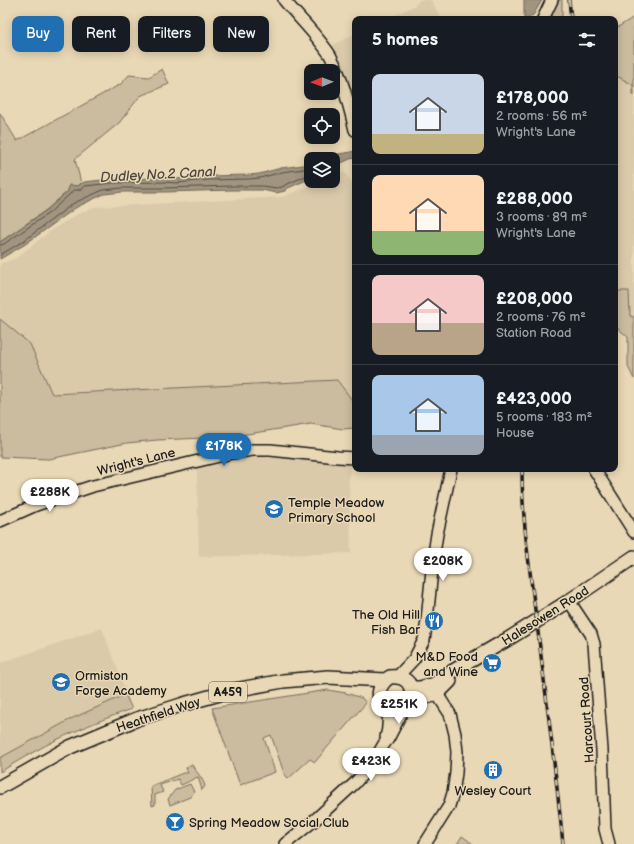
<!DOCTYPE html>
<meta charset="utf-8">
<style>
body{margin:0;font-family:"Balsamiq Sans",sans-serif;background:#242831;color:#f1f3f6;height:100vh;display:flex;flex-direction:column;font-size:15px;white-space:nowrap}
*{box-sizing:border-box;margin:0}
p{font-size:13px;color:#9ea1a6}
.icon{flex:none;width:22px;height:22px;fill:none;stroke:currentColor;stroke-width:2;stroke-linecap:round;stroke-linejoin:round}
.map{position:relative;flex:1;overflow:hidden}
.drawer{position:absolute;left:352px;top:16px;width:266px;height:456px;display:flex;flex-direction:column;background:#171b24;border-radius:8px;box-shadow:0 2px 10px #0003}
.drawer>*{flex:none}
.guide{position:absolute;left:12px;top:16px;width:280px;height:36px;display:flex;gap:8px}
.needle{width:26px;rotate:269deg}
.controls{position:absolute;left:304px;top:64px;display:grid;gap:8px}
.controls a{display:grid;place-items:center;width:36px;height:36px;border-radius:8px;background:#171b24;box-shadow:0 2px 10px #0003;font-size:20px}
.price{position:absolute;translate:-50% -34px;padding:0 9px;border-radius:14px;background:#fff;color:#222;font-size:13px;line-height:26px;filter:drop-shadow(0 1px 2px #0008)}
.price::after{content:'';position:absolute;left:50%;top:24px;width:12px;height:9px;margin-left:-6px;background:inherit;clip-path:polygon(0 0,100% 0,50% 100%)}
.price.active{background:#1f6fb2;color:#fff}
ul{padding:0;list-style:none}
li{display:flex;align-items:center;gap:12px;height:100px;padding:0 20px}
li+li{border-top:1px solid #363941}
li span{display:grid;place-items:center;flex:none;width:112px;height:80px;border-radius:8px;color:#555}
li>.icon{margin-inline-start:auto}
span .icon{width:48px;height:48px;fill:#fffc;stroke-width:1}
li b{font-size:17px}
h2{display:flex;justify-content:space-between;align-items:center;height:48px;padding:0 20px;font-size:17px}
.chip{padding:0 14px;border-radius:8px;background:#171b24;box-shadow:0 2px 10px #0003;font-size:14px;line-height:36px}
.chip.active{background:#1f6fb2;color:#fff}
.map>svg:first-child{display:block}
.built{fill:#dacaaa}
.green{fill:#cbbc9f;stroke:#746c5e}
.water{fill:#a1957f;stroke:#6c6557}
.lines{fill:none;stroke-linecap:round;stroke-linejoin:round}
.shore{stroke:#514c44;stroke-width:1}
.secondary-casing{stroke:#1c1c1c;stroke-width:14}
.primary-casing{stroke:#1c1c1c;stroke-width:16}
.secondary{stroke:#e9d8b5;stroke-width:11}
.primary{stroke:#e9d8b5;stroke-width:13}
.rail-casing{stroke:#1c1c1c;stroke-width:3.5}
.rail{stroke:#e9d8b5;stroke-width:2;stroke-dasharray:6;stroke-linecap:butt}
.labels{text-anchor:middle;stroke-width:3;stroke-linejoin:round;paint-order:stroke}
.shield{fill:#e9d8b5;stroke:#5a544a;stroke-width:1}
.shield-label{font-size:12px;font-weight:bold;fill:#1c1c1c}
.street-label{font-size:13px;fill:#1c1c1c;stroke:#e9d8b5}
.poi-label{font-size:13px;fill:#1c1c1c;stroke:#e9d8b5;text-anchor:start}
.water-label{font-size:14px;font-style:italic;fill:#4b463f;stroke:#e9d8b5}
</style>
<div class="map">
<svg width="634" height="844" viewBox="0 0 634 844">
<rect width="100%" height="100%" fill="#e9d8b5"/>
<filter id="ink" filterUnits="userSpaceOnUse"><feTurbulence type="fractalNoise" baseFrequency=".025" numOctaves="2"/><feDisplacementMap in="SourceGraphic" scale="8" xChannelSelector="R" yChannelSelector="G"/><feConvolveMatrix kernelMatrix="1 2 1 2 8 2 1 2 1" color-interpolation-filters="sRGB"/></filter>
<g filter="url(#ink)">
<g class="built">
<path d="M420,0H431L442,19H387L414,6Z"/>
<path d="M355,34V100L349,83L331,46Z"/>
<path d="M615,67L634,76V337L615,326Z"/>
<path d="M344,172L355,186V404L337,380L8,396L0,377V264L16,258L53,229L78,214L96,207L282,197L322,181H333V177Z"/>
<path d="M256,457L349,461L350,463L349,483L351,553L199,557L197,475L196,467L227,461Z"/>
<path d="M102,628L129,700L28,747L0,765V663Z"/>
</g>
<g class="green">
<path d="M559,0H562V19H549Z"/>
<path d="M634,17V96H633V85L615,75V29Z"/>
<path d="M162,69L169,84L140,96L119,123L75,159L81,183L78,186H69L68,191L46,210L0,242V113L17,141L121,84L129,75L149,77Z"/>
<path d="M615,291H629L630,316L634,317V379L628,367V337L615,326Z"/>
<path d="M0,319L30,344L52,394L337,380L355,404V428L343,429L311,424L228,437L157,440L127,443L49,459L0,457Z"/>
<path d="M328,690L346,693L362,698L366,703L326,749L315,762L310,759L288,779L285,776L271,735L264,738L275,772L240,785L212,708Z"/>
<path d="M125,694L132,709C112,716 93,723 74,732C48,743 24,757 0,772V758L73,718L118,698Z"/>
<path d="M190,765H192C197,773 202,777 205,786L202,790L198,777C192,779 187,783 181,785L178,779L160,785L163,792L155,795V805L152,806L151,786L183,773H188L186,768Z"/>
<path d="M190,784L194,792L190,797L170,805L168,799L175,790Z"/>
<path d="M462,836L473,844H457Z"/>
</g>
<g class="water">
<path d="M524,0H542L534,14L528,19H524Z"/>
<path d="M355,151V158L350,159L333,167V159H324C334,153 344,154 355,151Z"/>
<path d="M311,164V178L286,189L285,191L276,193L262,190H232L165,192H122L104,194L77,207L24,245L0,259V242L47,210L68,191L69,185L78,186L84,182L111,179L165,178L176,179L208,176L249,175L259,174L281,168Z"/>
</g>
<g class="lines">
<g class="shore">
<path d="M0,245L4,244L49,213L70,194L73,190H79L85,186L112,183L165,182L176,183L208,180L249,179L260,178L282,172L311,168"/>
<path d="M0,255L22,242L74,203L103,190L122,188H165L232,186H262L277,188L282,187L285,185L308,175L311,174"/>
</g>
<g class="secondary-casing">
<g id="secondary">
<path d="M284,0C299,18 317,35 330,55C334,62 338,71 341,80C347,97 351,113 355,130"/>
<path d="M543,19L552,0"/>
<path d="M594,469L634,532"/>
<path d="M0,521L36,505L93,486L232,453L253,450H270L338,457L355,458"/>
<path d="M569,601L591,634L594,644L602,750L605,829L609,844"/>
<path d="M397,677L414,659L424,640L427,620L433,560L437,534L451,469"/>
<path d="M386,737C389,728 389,715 387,706"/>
<path d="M285,844L317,818L355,783L374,761L384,744L388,739L406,704"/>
<path d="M425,844L449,806L453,793L456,773L457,752L455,734L450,714L437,694"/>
</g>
</g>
<g class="primary-casing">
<g id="primary">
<path d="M390,677C421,674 415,711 391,707C388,706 386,705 383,703C375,694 381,682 390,677Z"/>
<path d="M411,688H420L435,684L448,674L508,639L569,601L634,557"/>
<path d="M407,702L437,694L450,681"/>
<path d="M0,787L70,747L137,719L184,704L234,690L283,681L328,677L385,680"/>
</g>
</g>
<use href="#secondary" class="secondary"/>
<use href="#primary" class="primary"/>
<g class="rail-casing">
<g id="rail">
<path d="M569,0L571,19"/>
<path d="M522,469C522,524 531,578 538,632C547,703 556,773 563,844"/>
</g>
</g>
<use href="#rail" class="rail"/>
</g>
</g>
<defs>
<g id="school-disc" transform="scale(1)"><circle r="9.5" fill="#1f6fb2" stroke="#e9d8b5"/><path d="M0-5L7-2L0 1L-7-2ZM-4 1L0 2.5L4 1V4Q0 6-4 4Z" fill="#fff"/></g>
<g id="restaurant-disc" transform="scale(1)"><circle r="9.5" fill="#1f6fb2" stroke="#e9d8b5"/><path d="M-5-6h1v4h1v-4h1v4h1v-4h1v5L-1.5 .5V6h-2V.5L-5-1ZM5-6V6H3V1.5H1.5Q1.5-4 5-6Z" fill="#fff"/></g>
<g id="supermarket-disc" transform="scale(1)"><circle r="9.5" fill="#1f6fb2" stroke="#e9d8b5"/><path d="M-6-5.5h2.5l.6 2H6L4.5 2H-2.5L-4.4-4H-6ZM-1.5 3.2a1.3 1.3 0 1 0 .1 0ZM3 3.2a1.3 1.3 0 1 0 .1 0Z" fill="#fff"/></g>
<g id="building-disc" transform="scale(1)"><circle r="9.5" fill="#1f6fb2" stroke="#e9d8b5"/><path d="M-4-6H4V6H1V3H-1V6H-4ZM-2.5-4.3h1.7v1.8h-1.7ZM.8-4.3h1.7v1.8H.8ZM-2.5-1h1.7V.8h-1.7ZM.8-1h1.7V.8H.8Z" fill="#fff"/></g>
<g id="bar-disc" transform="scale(1)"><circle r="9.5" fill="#1f6fb2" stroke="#e9d8b5"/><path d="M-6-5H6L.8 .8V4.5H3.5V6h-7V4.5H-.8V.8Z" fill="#fff"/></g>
</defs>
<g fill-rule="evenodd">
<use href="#school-disc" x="274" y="509"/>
<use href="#restaurant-disc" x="434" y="621"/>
<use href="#supermarket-disc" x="492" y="663"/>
<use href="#school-disc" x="61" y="682"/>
<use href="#building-disc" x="493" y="770"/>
<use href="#bar-disc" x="175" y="822"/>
</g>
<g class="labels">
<rect class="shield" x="209" y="682" width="38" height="20" rx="3"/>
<g class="shield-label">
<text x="228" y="696">A459</text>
</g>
<g class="street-label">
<text transform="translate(136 461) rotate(-14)" y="5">Wright's Lane</text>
<text transform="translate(545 615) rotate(-32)" y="5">Halesowen Road</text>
<text transform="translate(158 714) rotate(-18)" y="5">Heathfield Way</text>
<text transform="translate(586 720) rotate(-94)" y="5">Harcourt Road</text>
</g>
<g class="poi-label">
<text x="288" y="507">Temple Meadow<tspan x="288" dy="15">Primary School</tspan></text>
<text x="420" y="619" text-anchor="end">The Old Hill<tspan x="420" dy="15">Fish Bar</tspan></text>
<text x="478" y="661" text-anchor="end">M&amp;D Food<tspan x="478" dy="15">and Wine</tspan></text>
<text x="75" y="680">Ormiston<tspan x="75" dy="15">Forge Academy</tspan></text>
<text x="493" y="795" text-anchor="middle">Wesley Court</text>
<text x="189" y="827">Spring Meadow Social Club</text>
</g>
<g class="water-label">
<text transform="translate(158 174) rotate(-3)" y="5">Dudley No.2 Canal</text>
</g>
</g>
</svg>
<div class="controls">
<a><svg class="needle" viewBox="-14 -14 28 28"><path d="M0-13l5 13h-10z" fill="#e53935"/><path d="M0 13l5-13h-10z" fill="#9ea1a6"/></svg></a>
<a><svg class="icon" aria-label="locate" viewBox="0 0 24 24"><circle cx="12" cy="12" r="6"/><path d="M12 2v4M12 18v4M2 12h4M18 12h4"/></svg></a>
<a><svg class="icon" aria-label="layers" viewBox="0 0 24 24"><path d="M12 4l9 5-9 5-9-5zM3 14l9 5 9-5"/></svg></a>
</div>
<b class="price active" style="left:224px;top:467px">£178K</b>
<b class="price" style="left:50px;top:513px">£288K</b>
<b class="price" style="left:443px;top:582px">£208K</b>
<b class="price" style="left:399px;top:725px">£251K</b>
<b class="price" style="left:371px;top:782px">£423K</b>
<div class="guide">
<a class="chip active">Buy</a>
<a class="chip">Rent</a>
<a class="chip">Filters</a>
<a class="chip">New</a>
</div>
<section class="drawer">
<h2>5 homes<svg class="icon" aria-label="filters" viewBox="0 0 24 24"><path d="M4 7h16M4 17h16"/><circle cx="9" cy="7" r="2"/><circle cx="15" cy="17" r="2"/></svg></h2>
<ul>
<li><span style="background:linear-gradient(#c9d6e8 75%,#c2b280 0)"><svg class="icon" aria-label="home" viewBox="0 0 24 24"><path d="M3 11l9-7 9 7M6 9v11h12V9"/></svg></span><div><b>£178,000</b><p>2 rooms · 56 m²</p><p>Wright's Lane</p></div></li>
<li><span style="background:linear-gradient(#ffd9b3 70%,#8fb573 0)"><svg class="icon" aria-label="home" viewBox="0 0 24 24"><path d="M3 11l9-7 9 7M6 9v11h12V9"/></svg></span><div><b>£288,000</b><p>3 rooms · 89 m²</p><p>Wright's Lane</p></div></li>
<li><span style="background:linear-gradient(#f6c9c9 60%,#b9a48a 0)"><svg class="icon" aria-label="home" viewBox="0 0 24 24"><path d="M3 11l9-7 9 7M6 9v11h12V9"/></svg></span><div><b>£208,000</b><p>2 rooms · 76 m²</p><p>Station Road</p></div></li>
<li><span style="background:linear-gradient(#a9c7e8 75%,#9aa5b1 0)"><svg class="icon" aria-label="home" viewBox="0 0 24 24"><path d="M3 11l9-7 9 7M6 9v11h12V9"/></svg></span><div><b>£423,000</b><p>5 rooms · 183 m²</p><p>House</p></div></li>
</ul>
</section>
</div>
